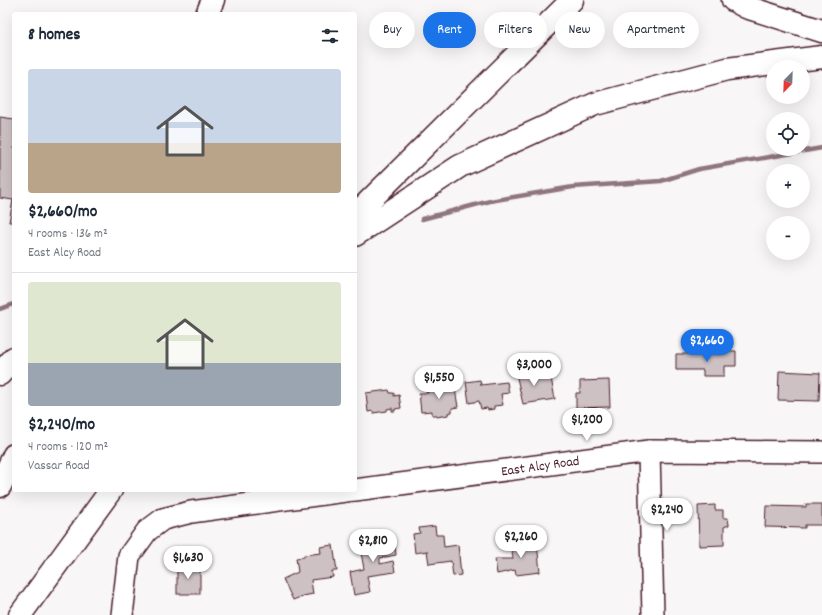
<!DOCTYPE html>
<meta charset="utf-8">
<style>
body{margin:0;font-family:Dekko,sans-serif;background:#f6f6f7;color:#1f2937;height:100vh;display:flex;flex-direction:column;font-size:15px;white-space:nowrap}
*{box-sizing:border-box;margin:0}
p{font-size:13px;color:#747a83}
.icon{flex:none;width:22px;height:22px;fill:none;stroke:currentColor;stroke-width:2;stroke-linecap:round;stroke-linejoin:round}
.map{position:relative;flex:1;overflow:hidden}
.side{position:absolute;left:12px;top:12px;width:345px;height:480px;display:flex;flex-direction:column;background:#fff;border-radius:4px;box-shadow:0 4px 16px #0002}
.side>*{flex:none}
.banner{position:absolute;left:369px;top:12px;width:380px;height:36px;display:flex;gap:8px}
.needle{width:26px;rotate:203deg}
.tools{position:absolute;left:766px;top:60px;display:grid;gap:8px}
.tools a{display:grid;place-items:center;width:44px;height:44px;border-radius:50%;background:#fff;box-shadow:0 4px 16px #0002;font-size:20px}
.price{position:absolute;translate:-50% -34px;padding:0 9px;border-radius:14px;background:#fff;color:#222;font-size:13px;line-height:26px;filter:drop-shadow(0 1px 2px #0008)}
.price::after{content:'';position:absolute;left:50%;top:24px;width:12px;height:9px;margin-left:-6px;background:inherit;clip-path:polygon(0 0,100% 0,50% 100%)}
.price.selected{background:#1a73e8;color:#fff}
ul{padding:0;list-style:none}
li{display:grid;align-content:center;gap:8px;height:212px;padding:0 16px}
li+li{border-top:1px solid #e0e1e3}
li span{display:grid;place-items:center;height:124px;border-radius:4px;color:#555}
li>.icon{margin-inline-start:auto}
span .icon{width:72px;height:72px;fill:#fffc;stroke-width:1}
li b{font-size:17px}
h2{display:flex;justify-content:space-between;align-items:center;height:48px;padding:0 16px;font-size:17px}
.chip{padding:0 14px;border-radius:18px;background:#fff;box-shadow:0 4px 16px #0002;font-size:14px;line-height:36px}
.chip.selected{background:#1a73e8;color:#fff}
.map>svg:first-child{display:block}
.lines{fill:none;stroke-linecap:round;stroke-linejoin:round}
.stream{stroke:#8f747b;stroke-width:4.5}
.building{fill:#cdc1c4;stroke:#4a1f2b}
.minor-casing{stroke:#4a1f2b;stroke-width:24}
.highway-casing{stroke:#4a1f2b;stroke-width:25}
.minor{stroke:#fff;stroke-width:21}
.highway{stroke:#fff;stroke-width:22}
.labels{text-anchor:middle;stroke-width:3;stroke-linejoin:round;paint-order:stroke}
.street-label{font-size:14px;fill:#4a1f2b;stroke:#fff}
</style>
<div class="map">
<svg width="822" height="615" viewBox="0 0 822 615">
<rect width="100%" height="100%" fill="#f8f6f7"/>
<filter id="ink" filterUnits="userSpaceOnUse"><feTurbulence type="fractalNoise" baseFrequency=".025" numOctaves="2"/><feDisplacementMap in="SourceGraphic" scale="8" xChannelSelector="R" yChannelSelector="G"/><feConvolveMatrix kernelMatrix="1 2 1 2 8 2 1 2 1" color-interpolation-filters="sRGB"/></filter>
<g filter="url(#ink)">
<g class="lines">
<g class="stream">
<path d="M422,219L490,201L573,187L661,181L699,169L822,148"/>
<path d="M0,309L14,304"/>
</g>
</g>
<g class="building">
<path d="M0,117L14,119V222H9L13,200L0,198Z"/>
<path d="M722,351H736V366H724V376H703V370H676V354H722Z"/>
<path d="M528,367L529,374L539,372L541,379L551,378L555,399L523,404L515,369Z"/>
<path d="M779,371L820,373L819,401L778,400Z"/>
<path d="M480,380L481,385L507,382L509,393L501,394L503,405L494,406V409L488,410L487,408L481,409L479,401L469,403L466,382Z"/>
<path d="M609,380L610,407L576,408V393H580V381Z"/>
<path d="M454,383L458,407L452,408V412L448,413V415L437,417V415H432V411L421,412L419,393H428L427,391L432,390V387Z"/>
<path d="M389,390L390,393H394V396L399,395L401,408L395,409V411H392V408L387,409V411L373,413V411L368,412L366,393Z"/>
<path d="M806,504H822V525H805V528L765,527L766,506L806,507Z"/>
<path d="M715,505V510H723V518H728L729,525L724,527V545L699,546L698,506Z"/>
<path d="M435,526L436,535H443L444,547L458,545L461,575L453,576L451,561L429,564L427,551L415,553L413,534L420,533L419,528Z"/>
<path d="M381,538V540L394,538L396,555L380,558V564L393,561L395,572L367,576L370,592L354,595L350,572L364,569L359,541Z"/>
<path d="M525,539L526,544L537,543L540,572L516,575L515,570L497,574L495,559H513L511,540Z"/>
<path d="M333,545L337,571H332L333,577L311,580L313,594L303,596L293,600L283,579L298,572L296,558L304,557V555L321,553L320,547Z"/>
<rect x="177" y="566" width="23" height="28"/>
</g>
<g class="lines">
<g class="minor-casing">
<g id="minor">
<path d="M649,451L653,615"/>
<path d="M355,490L649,451L822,452"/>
<path d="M122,615L129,556L147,531L163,519L191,512L353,490"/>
</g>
</g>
<g class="highway-casing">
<g id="highway">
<path d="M733,0L746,7L822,31"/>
<path d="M207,14L213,0"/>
<path d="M355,215L572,0"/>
<path d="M355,235L460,166L595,104L727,69L822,57"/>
<path d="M0,374L14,358"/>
<path d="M0,486L14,455"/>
<path d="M20,615L111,490"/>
</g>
</g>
<use href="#minor" class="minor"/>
<use href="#highway" class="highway"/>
</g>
</g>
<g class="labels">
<g class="street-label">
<text transform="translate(540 465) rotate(-8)" y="5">East Alcy Road</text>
</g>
</g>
</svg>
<div class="tools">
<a><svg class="needle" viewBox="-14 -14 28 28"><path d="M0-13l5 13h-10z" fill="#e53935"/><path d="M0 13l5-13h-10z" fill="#747a83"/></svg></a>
<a><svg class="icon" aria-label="locate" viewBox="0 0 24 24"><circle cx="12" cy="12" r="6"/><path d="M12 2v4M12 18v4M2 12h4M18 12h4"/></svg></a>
<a>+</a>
<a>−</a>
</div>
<b class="price selected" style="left:707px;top:363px">$2,660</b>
<b class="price" style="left:534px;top:387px">$3,000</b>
<b class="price" style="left:439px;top:400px">$1,550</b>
<b class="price" style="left:587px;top:442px">$1,200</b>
<b class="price" style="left:667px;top:532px">$2,240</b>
<b class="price" style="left:521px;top:559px">$2,260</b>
<b class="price" style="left:373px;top:563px">$2,810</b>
<b class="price" style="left:188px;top:580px">$1,630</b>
<div class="banner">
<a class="chip">Buy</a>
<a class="chip selected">Rent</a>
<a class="chip">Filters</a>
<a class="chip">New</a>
<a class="chip">Apartment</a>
</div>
<section class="side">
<h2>8 homes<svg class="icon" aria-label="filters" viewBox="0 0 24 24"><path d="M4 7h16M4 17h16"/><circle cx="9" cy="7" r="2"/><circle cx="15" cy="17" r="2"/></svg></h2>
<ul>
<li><span style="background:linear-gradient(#c9d6e8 60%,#b9a48a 0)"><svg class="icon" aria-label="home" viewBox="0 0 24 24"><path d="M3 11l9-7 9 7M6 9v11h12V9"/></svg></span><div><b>$2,660/mo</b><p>4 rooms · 136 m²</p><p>East Alcy Road</p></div></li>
<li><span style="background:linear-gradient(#dfe7d0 65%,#9aa5b1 0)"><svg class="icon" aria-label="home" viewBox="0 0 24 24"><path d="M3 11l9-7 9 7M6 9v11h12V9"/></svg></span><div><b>$2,240/mo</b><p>4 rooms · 120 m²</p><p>Vassar Road</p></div></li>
</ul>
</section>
</div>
